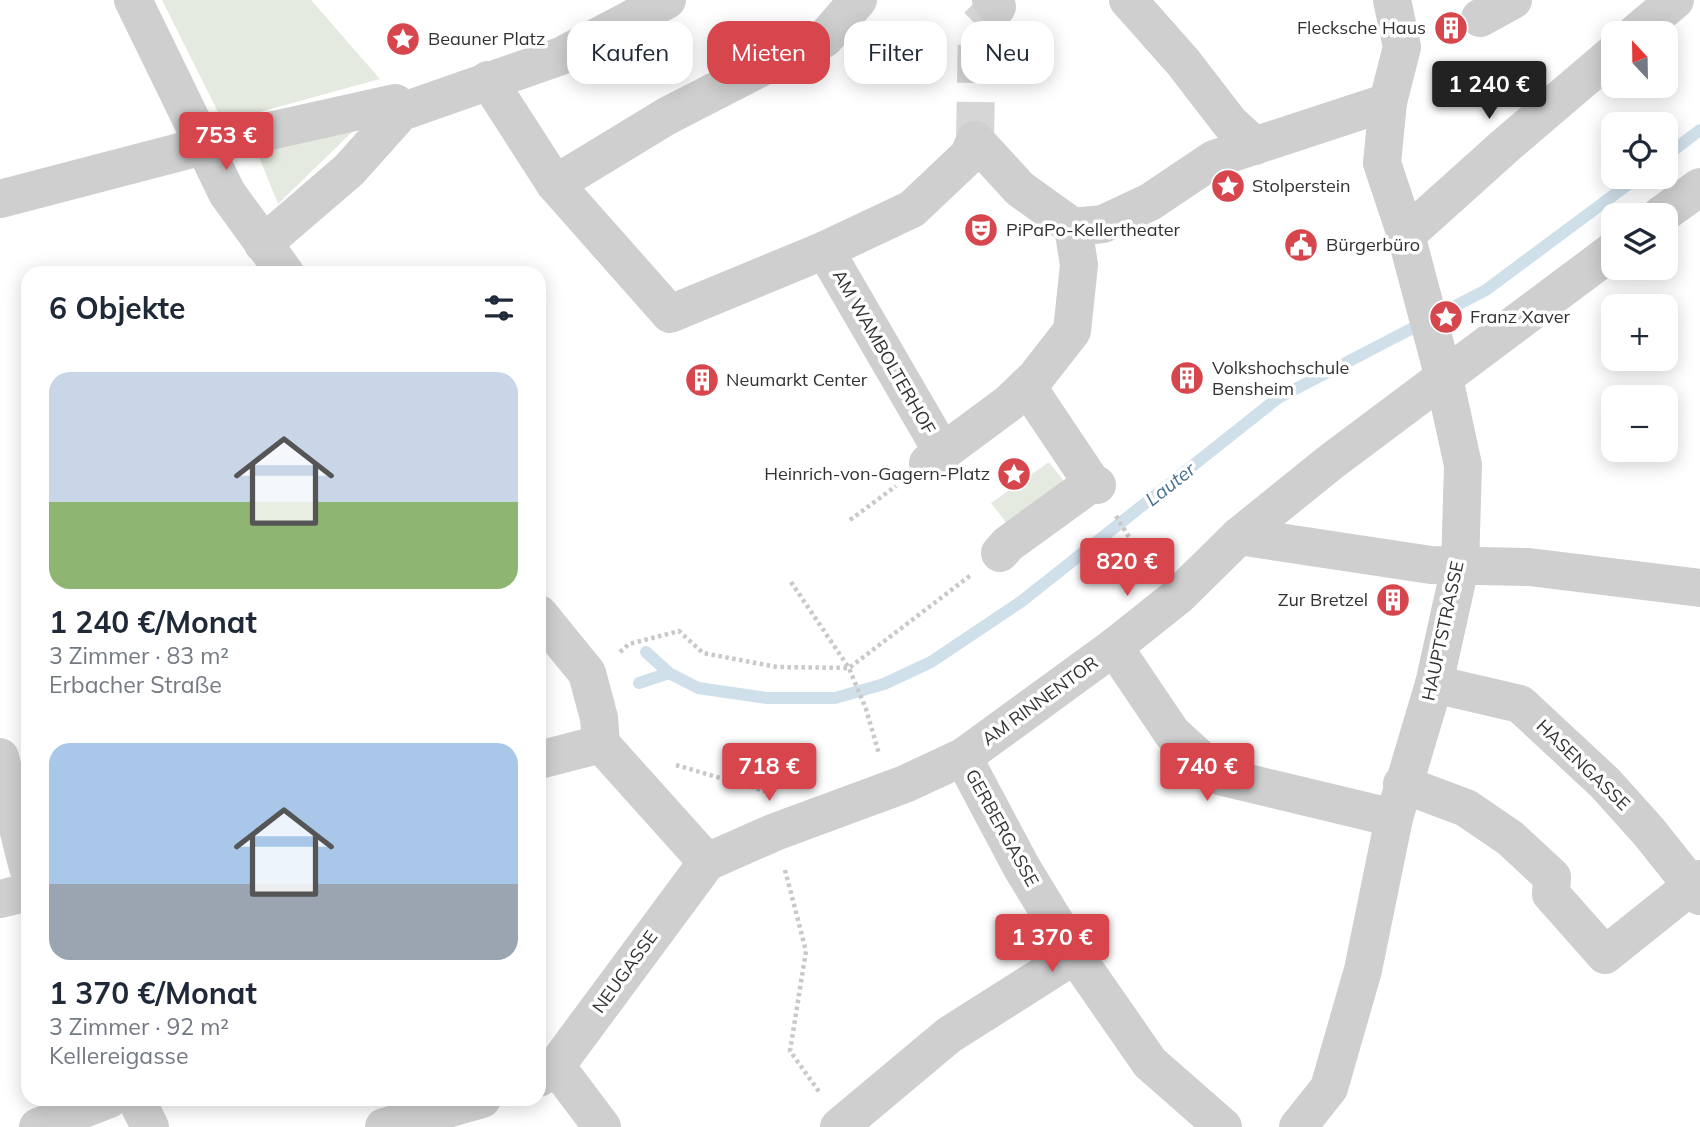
<!DOCTYPE html>
<html lang="de">
<meta charset="utf-8">
<style>
body{margin:0;font-family:Mulish,sans-serif;background:#f2f2f3;color:#1f2937;height:100vh;display:flex;flex-direction:column;font-size:26px;white-space:nowrap}
*{box-sizing:border-box;margin:0}
p{font-size:23px;color:#747a83}
.icon{flex:none;width:38px;height:38px;fill:none;stroke:currentColor;stroke-width:2;stroke-linecap:round;stroke-linejoin:round}
.map{position:relative;flex:1;overflow:hidden}
.drawer{position:absolute;left:21px;top:266px;width:525px;height:840px;display:flex;flex-direction:column;background:#fff;border-radius:21px;box-shadow:0 4px 18px #0003}
.drawer>*{flex:none}
.hud{position:absolute;left:567px;top:21px;width:665px;height:63px;display:flex;gap:14px}
.needle{width:46px;rotate:338deg}
.fabs{position:absolute;left:1601px;top:21px;display:grid;gap:14px}
.fabs a{display:grid;place-items:center;width:77px;height:77px;border-radius:14px;background:#fff;box-shadow:0 4px 18px #0003;font-size:35px}
.price{position:absolute;translate:-50% -60px;padding:0 16px;border-radius:7px;background:#d7454d;color:#fff;font-size:23px;line-height:46px;filter:drop-shadow(0 2px 4px #0008)}
.price::after{content:'';position:absolute;left:50%;top:42px;width:21px;height:16px;margin-left:-10px;background:inherit;clip-path:polygon(0 0,100% 0,50% 100%)}
.price.selected{background:#222;color:#fff}
ul{padding:0;list-style:none}
li{display:grid;align-content:center;gap:14px;height:371px;padding:0 28px}
li span{display:grid;place-items:center;height:217px;border-radius:21px;color:#555}
li>.icon{margin-inline-start:auto}
span .icon{width:126px;height:126px;fill:#fffc;stroke-width:1}
li b{font-size:30px}
h2{display:flex;justify-content:space-between;align-items:center;height:84px;padding:0 28px;font-size:30px}
.pill{padding:0 24px;border-radius:21px;background:#fff;box-shadow:0 4px 18px #0003;font-size:24px;line-height:63px}
.pill.selected{background:#d7454d;color:#fff}
.map>svg:first-child{display:block}
.green{fill:#e4eadf}
.lines{fill:none;stroke-linecap:round;stroke-linejoin:round}
.stream{stroke:#d0e0eb;stroke-width:12}
.minor-tunnel{stroke:#d6d6d6;stroke-width:38;stroke-dasharray:38 19;stroke-linecap:butt}
.path{stroke:#c9c9c9;stroke-width:4.5;stroke-dasharray:3.5 3.5;stroke-linecap:butt}
.minor{stroke:#cfcfcf;stroke-width:38}
.labels{text-anchor:middle;stroke-width:7;stroke-linejoin:round;paint-order:stroke}
.poi-label{font-size:18px;fill:#323232;stroke:#fff;text-anchor:start}
.street-label{font-size:18px;fill:#323232;stroke:#fff}
.water-label{font-size:19px;font-style:italic;fill:#45708e;stroke:#fff}
</style>
<div class="map">
<svg width="1700" height="1127" viewBox="0 0 1700 1127">
<rect width="100%" height="100%" fill="#fff"/>
<g class="green">
<path d="M162,0H311L380,79L223,122Z"/>
<path d="M354,130L278,204L257,152Z"/>
<path d="M1049,462L1073,493L1015,534L991,503Z"/>
</g>
<g class="lines">
<g class="stream">
<path d="M1666,156L1700,130"/>
<path d="M646,652L669,673L698,688L767,698H835L884,684L931,662L1022,601L1278,398L1486,290L1638,177"/>
<path d="M639,683L669,673"/>
</g>
<path class="minor-tunnel" d="M975,140L977,27L997,7"/>
<g class="path">
<path d="M1116,516L1135,547L1152,566"/>
<path d="M850,520L896,486"/>
<path d="M791,582L849,668L866,709L879,754"/>
<path d="M620,652L629,644L679,631L703,653L777,667L849,668L971,575"/>
<path d="M676,765L768,792"/>
<path d="M785,870L806,951L790,1051L820,1093"/>
</g>
<g class="minor">
<path d="M133,0L227,193L285,273"/>
<path d="M991,0L997,7"/>
<path d="M1128,0L1183,62L1230,123L1255,146"/>
<path d="M1480,18L1513,0"/>
<path d="M1636,33L1675,0"/>
<path d="M488,80L555,184L667,116L780,58L824,39L858,0"/>
<path d="M555,184L670,314L825,250L912,209L969,155L975,140L1020,189L1073,227L1103,224L1150,202L1214,159L1388,102"/>
<path d="M0,199L203,146L395,103L401,112"/>
<path d="M1661,215L1700,187"/>
<path d="M1406,235L1505,146L1614,53"/>
<path d="M263,244L349,170L401,112L561,56L667,0"/>
<path d="M825,250L943,453"/>
<path d="M1027,386L1092,483"/>
<path d="M928,463L1009,403L1036,377L1072,331L1079,265L1073,227"/>
<path d="M1239,536L1431,565L1529,567L1700,588"/>
<path d="M1000,553L1008,544L1092,483L1097,485"/>
<path d="M539,614L587,673L599,718L601,744"/>
<path d="M1114,647L1172,733L1219,776L1394,818"/>
<path d="M1434,684L1520,704L1605,783L1649,832L1700,896"/>
<path d="M601,744L707,862L775,832L905,784L963,757L1114,647L1178,596L1239,536L1332,461L1614,250"/>
<path d="M0,757L28,868"/>
<path d="M963,757L1022,868L1075,955L1150,1063L1223,1127"/>
<path d="M539,760L601,744"/>
<path d="M1402,784L1466,808L1510,838L1552,877L1551,894L1605,955L1700,879"/>
<path d="M0,899L28,892"/>
<path d="M556,1066L602,1127"/>
<path d="M539,1078L556,1066L707,862"/>
<path d="M136,1099L150,1127"/>
<path d="M38,1127L109,1099"/>
<path d="M384,1127L482,1099"/>
<path d="M839,1127L949,1035L1075,955"/>
<path d="M1298,1127L1329,1088L1363,970L1394,818L1434,684L1460,567L1463,465L1444,378L1406,235L1382,163L1388,102L1402,47L1392,0"/>
</g>
</g>
<defs>
<g id="building-disc" transform="scale(1.75)"><circle r="9.5" fill="#d7454d" stroke="#fff"/><path d="M-4-6H4V6H1V3H-1V6H-4ZM-2.5-4.3h1.7v1.8h-1.7ZM.8-4.3h1.7v1.8H.8ZM-2.5-1h1.7V.8h-1.7ZM.8-1h1.7V.8H.8Z" fill="#fff"/></g>
<g id="sight-disc" transform="scale(1.75)"><circle r="9.5" fill="#d7454d" stroke="#fff"/><path d="M0-6L1.8-2.2L6-1.7L2.9 1.2L3.7 5.4L0 3.3L-3.7 5.4L-2.9 1.2L-6-1.7L-1.8-2.2Z" fill="#fff"/></g>
<g id="theatre-disc" transform="scale(1.75)"><circle r="9.5" fill="#d7454d" stroke="#fff"/><path d="M-5-5.5Q0-4 5-5.5V0Q5 5 0 6Q-5 5-5 0ZM-3.3-2.5H-1v1.5H-3.3ZM1-2.5H3.3v1.5H1ZM-2.8 1Q0 5.5 2.8 1Z" fill="#fff"/></g>
<g id="civic-disc" transform="scale(1.75)"><circle r="9.5" fill="#d7454d" stroke="#fff"/><path d="M-.6-6.5H3V-4.5H.6V-3L4-1V1h2V6H-6V1h2V-1L-.6-3ZM-1.2 2.5V6h2.4V2.5Z" fill="#fff"/></g>
</defs>
<g fill-rule="evenodd">
<use href="#building-disc" x="1451" y="28"/>
<use href="#sight-disc" x="403" y="39"/>
<use href="#sight-disc" x="1228" y="186"/>
<use href="#theatre-disc" x="981" y="230"/>
<use href="#civic-disc" x="1301" y="245"/>
<use href="#sight-disc" x="1446" y="317"/>
<use href="#building-disc" x="1187" y="378"/>
<use href="#building-disc" x="702" y="380"/>
<use href="#sight-disc" x="1014" y="474"/>
<use href="#building-disc" x="1393" y="600"/>
</g>
<g class="labels">
<g class="poi-label">
<text x="1426" y="34" text-anchor="end">Flecksche Haus</text>
<text x="428" y="45">Beauner Platz</text>
<text x="1252" y="192">Stolperstein</text>
<text x="1006" y="236">PiPaPo-Kellertheater</text>
<text x="1326" y="251">Bürgerbüro</text>
<text x="1470" y="323">Franz Xaver</text>
<text x="1212" y="374">Volkshochschule<tspan x="1212" dy="21">Bensheim</tspan></text>
<text x="726" y="386">Neumarkt Center</text>
<text x="990" y="480" text-anchor="end">Heinrich-von-Gagern-Platz</text>
<text x="1368" y="606" text-anchor="end">Zur Bretzel</text>
</g>
<g class="street-label">
<text transform="translate(884 352) rotate(60)" y="6">AM WAMBOLTERHOF</text>
<text transform="translate(1443 631) rotate(-78)" y="6">HAUPTSTRASSE</text>
<text transform="translate(1040 701) rotate(-36)" y="6">AM RINNENTOR</text>
<text transform="translate(1583 765) rotate(44)" y="6">HASENGASSE</text>
<text transform="translate(1002 828) rotate(61)" y="6">GERBERGASSE</text>
<text transform="translate(625 972) rotate(-54)" y="6">NEUGASSE</text>
</g>
<g class="water-label">
<text transform="translate(1170 484) rotate(-38)" y="7">Lauter</text>
</g>
</g>
</svg>
<div class="fabs">
<a><svg class="needle" viewBox="-14 -14 28 28"><path d="M0-13l5 13h-10z" fill="#e53935"/><path d="M0 13l5-13h-10z" fill="#747a83"/></svg></a>
<a><svg class="icon" aria-label="locate" viewBox="0 0 24 24"><circle cx="12" cy="12" r="6"/><path d="M12 2v4M12 18v4M2 12h4M18 12h4"/></svg></a>
<a><svg class="icon" aria-label="layers" viewBox="0 0 24 24"><path d="M12 4l9 5-9 5-9-5zM3 14l9 5 9-5"/></svg></a>
<a>+</a>
<a>−</a>
</div>
<b class="price selected" style="left:1489px;top:121px">1 240 €</b>
<b class="price" style="left:226px;top:172px">753 €</b>
<b class="price" style="left:1127px;top:598px">820 €</b>
<b class="price" style="left:769px;top:803px">718 €</b>
<b class="price" style="left:1207px;top:803px">740 €</b>
<b class="price" style="left:1052px;top:974px">1 370 €</b>
<div class="hud">
<a class="pill">Kaufen</a>
<a class="pill selected">Mieten</a>
<a class="pill">Filter</a>
<a class="pill">Neu</a>
</div>
<section class="drawer">
<h2>6 Objekte<svg class="icon" aria-label="filters" viewBox="0 0 24 24"><path d="M4 7h16M4 17h16"/><circle cx="9" cy="7" r="2"/><circle cx="15" cy="17" r="2"/></svg></h2>
<ul>
<li><span style="background:linear-gradient(#c9d6e8 60%,#8fb573 0)"><svg class="icon" aria-label="home" viewBox="0 0 24 24"><path d="M3 11l9-7 9 7M6 9v11h12V9"/></svg></span><div><b>1 240 €/Monat</b><p>3 Zimmer · 83 m²</p><p>Erbacher Straße</p></div></li>
<li><span style="background:linear-gradient(#a9c7e8 65%,#9aa5b1 0)"><svg class="icon" aria-label="home" viewBox="0 0 24 24"><path d="M3 11l9-7 9 7M6 9v11h12V9"/></svg></span><div><b>1 370 €/Monat</b><p>3 Zimmer · 92 m²</p><p>Kellereigasse</p></div></li>
</ul>
</section>
</div>
